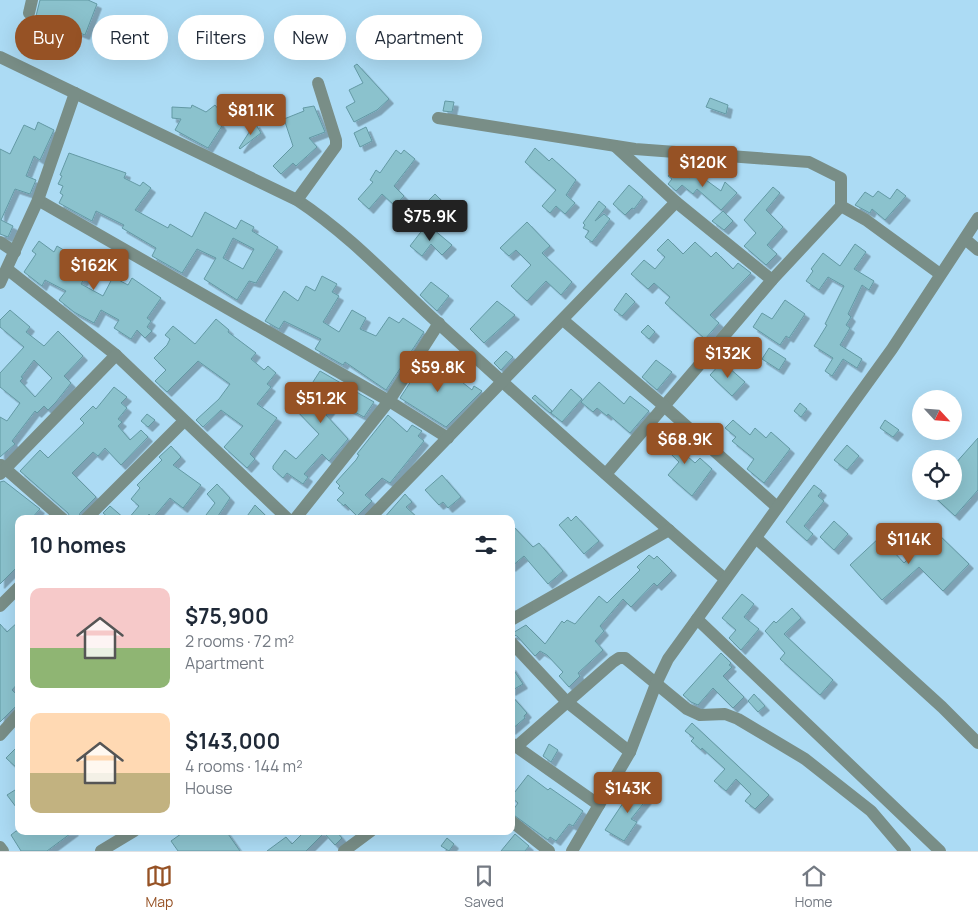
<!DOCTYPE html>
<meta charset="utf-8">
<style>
body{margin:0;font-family:Manrope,sans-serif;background:#f2f2f3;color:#1f2937;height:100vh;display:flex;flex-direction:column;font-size:19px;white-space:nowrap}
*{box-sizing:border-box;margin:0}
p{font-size:16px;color:#747a83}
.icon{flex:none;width:28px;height:28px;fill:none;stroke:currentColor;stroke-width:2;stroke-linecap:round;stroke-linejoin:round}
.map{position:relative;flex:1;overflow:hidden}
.sheet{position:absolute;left:15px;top:515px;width:500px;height:320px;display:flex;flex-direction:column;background:#fff;border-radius:10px;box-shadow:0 5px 20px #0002}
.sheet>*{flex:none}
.banner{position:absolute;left:15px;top:15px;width:500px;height:45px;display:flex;gap:10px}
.needle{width:32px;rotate:116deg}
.fabs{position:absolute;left:912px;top:390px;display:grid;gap:10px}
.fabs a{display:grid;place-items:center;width:50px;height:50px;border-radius:50%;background:#fff;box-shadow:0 5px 20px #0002;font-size:25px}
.price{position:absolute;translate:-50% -42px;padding:0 11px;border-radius:5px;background:#965225;color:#fff;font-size:16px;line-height:32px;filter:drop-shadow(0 1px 2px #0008)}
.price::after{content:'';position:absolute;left:50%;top:30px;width:15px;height:11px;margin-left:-8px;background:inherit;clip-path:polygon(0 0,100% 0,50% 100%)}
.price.current{background:#222;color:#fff}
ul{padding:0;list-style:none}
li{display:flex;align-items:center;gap:15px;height:125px;padding:0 15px}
li span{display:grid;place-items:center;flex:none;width:140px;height:100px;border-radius:10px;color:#555}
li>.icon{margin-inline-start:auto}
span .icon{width:60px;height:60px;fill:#fffc;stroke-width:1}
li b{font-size:21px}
h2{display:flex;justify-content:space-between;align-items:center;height:60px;padding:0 15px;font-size:21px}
.pill{padding:0 18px;border-radius:22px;background:#fff;box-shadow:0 5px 20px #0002;font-size:18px;line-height:45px}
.pill.current{background:#965225;color:#fff}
.menu{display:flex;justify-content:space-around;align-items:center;height:70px;border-top:1px solid #e0e1e3;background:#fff;font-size:14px;color:#747a83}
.menu a{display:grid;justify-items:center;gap:2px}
.menu .current{color:#965225}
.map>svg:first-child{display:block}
.building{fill:#8bc2cd;stroke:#6399a4;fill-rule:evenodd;filter:url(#shadow)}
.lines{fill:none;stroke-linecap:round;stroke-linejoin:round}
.minor{stroke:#798e87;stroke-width:12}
</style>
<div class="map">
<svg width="978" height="851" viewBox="0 0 978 851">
<defs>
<filter id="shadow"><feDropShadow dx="4.5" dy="4.5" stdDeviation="0" flood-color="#0004"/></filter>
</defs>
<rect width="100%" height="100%" fill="#acdbf4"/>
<g class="building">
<path d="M40,0H88L97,4L85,35L36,16Z"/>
<path d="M357,64L389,99L377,110L354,122L346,107L355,102L349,90L363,83L354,66Z"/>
<path d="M710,98L728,105L726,114L706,107Z"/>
<path d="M445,101L454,102L452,112L443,111Z"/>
<path d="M192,105L206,112L215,105L224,116L218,121L222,126L208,148L175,130L181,119L172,118V107L191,108Z"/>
<path d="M314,106L325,132L309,138L317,147L296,166L293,163L281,174L273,166L293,146L284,119L304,111L303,108Z"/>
<path d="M38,122L54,130L40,160L34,156L26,176L36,180L30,194L15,189L1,220L13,226L8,237L0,234V149L10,154L24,125L35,130Z"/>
<path d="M255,123L261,133L240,149L239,148Z"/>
<path d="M366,127L372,141L360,147L354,133Z"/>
<path d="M535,148L549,161L552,158L576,180L566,195L575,203L565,214L556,206L550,213L542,206L556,190L525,162Z"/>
<path d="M396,150L401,154L404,150L415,159L394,186L404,196L395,206L382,194L369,209L358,199L373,182L370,180L376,170L380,173Z"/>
<path d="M69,153L126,173L124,178L140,186L143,182L151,188L135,210L168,228L170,224L192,237L205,212L236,229L241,220L254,227L252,231L278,247L256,283L249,281L237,300L204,279L216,258L197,249L182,273L152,256L156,248L122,228L124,225L96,211L92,221L59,203L63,195L60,193L63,186L58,184L62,176L60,175ZM233,238L254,249L243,269L223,258Z"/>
<path d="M674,169L679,173L681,171L690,178L695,172L721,191L725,182L737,193L721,210L697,189L693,194L682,185L676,191L668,184L672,179L668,176Z"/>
<path d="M629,185L643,197L634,209L632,208L625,215L613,204Z"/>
<path d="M773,187L780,193L766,210L783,227L767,245L777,254L766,265L744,246L756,233L744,220Z"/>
<path d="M897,189L906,196L885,220L872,209L870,213L855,205L865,192L873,197L878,191L890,199Z"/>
<path d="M435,194L446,205L429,222L418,211Z"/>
<path d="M599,201L606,207L595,221L604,214L610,219L592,242L585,237L589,231L583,228L585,225L583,223Z"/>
<path d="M723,211L733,221L724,230L712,221Z"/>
<path d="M527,222L550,246L542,253L572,282L561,295L546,281L527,301L511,286L531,265L516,250L509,256L500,248Z"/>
<path d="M427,224L452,245L442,255L431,244L422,256L410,246Z"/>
<path d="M668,239L683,254L695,242L711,257L716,252L733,269L738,263L751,273L710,315L719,323L705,339L665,303L670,297L654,283L648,289L631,274L644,260L655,269L665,257L657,250Z"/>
<path d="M39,241L54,252L57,246L92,267L81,284L103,296L113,277L128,285L132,278L161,298L147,318L151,321L147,327L152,331L145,338L137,330L131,339L114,328L119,320L101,310L94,323L74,312L59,300L66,291L45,280L42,286L24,272L36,254L32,251Z"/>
<path d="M855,244L866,252L854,269L874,281L869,290L862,285L848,314L851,317L846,325L850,328L840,345L862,359L857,368L843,359L832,376L825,371L833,358L814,346L827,325L825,324L844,286L828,277L819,290L806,281L813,271L811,269L823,253L840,266Z"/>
<path d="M322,276L337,284L332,292L339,296L323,322L339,332L352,310L366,318L360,329L376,336L389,317L399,323L403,318L424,332L386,390L345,362L343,365L315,349L321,339L284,321L279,329L265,321L284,291L298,301L306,286L315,291Z"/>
<path d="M431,282L449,296L437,311L420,295Z"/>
<path d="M626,293L635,302L622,316L614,310Z"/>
<path d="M785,300L805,314L789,338L786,336L780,345L753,327L762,313L772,319Z"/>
<path d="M497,301L515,315L484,343L470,329Z"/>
<path d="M10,310L30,327L26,332L44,346L58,331L83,356L64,376L71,383L56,402L48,410L44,406L37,413L35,411L12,441L15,444L0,457V417L7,421L20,403L0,387V373L24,347L0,327V320ZM34,360L52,378L35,397L20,381L23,378L21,377Z"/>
<path d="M216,319L229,330L228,332L256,353L251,359L264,370L268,366L276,373L267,384L271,387L257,404L277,418L250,454L255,459L247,468L224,447L243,426L221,410L203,427L196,420L219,399L230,384L198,361L167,392L155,381L166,370L154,358L167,345L170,339L165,335L173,326L195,344Z"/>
<path d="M648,325L655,332L649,339L641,332Z"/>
<path d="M769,348L786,359L779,370L762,359Z"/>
<path d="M506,351L513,357L501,370L494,363Z"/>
<path d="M428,355L472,390L474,386L482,391L446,427L400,398Z"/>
<path d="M656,360L672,372L657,390L642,377Z"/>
<path d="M720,364L726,369L728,367L745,382L732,396L710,375Z"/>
<path d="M320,371L374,402L364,417L336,402L326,415L348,439L329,461L322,454L304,474L308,477L303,484L287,473L283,478L273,469V466L285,450L296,459L319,434L292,406L311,385Z"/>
<path d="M599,382L624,404L630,396L649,411L630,433L608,414L607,416L597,408L593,412L581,402Z"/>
<path d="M114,387L127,397L121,403L127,408L118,419L122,422L118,426L130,440L141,430L148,437L121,465L105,448L98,456L93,452L72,473L96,497L80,513L78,519H71L68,513L20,471L40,450L48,458L84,423L80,419L93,406L96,409Z"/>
<path d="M571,389L582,399L562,422L551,413Z"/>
<path d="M535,395L552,411L550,413L532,398Z"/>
<path d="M800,403L807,409L801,417L794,411Z"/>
<path d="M147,414L155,420L148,427L141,421Z"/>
<path d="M388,415L407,432L412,425L422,431L418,436L424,441L390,483L382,478L365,495L372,501L357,516L345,504L344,506L337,500L344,493L338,488L340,486L336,482L356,460L359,455L357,454Z"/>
<path d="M733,420L750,435L755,428L766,438L771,432L790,449L764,483L747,469L754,459L732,441L736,437L725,428Z"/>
<path d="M885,420L899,430L893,437L880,428Z"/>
<path d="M660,433L668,440L676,433L687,444L680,450L695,463L700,458L712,469L692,496L668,475L679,462L655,438Z"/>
<path d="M978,438V490L955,516L928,491H954V465Z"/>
<path d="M847,445L859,456L847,470L834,460Z"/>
<path d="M171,446L181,457L173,465L201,485L183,508L170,498L153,518L149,514L145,519H128L139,506L131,499L140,488L137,485L162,460L159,457Z"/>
<path d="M442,475L461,497L448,508L443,502L439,505L425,490Z"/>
<path d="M4,481L40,509L31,519H19V565L0,584V482Z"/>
<path d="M217,484L230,498L216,519H203L215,503L207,494Z"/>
<path d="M814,485L822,491L818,496L824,501L804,526L813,534L807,541L786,522Z"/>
<path d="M405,494L412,502L406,507L419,519H383Z"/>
<path d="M255,505L269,519H245Z"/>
<path d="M110,506L125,519H110L103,513Z"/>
<path d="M576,516L599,541L584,554L559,525L568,517L571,521Z"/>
<path d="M834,521L848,534L834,550L820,537Z"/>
<path d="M511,524L533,547L539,543L563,571L548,584L524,556L511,567Z"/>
<path d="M935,531L969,564L943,591L919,567L882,600L850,565L880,537L904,563Z"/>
<path d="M649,555L654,559L657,556L672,571L657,586L654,583L631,607L623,599L600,626L604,631L595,641L603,650L578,673L580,676L569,687L559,676L563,672L547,655L540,651L535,656L517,636L511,634L526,625L545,644L562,621L564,623L567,620L575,624L599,596L607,603L640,570L637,567Z"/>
<path d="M742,594L754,604L744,617L759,629L741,650L729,638L736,630L722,618Z"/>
<path d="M792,608L801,618L784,634L833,680L820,695L780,659L785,653L765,631L774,621L776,623Z"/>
<path d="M19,621V682L12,690L19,697V703L0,722V624L7,632Z"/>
<path d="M721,653L731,663L729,665L732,667L723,676L744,697L733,708L713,688L698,705L691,702L683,695Z"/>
<path d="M511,666L523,684L511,691Z"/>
<path d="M754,694L765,706L758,712L748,701Z"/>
<path d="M511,695L527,713L524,716L525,718L511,730Z"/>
<path d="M692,723L769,795L755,809L745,801L751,794L736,779L726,791L714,781L725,769L702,748L701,750L691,741L694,738L685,731Z"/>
<path d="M549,744L558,750L551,762L543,756Z"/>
<path d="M19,745V770L6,758Z"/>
<path d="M528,775L548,790L550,788L583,811L573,826L569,824L556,841L550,837L548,840L511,813L518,803L511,797Z"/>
<path d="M641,785L651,794L631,819L637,822L624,841L605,830L629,794L632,796Z"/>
<path d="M15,790L19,796V811L7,795Z"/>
<path d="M16,831H74L47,851H21L11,835Z"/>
<path d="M185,831H226L240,851H178L171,841Z"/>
<path d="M305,831H336L342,838L335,845L324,833L306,851H267L286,837L292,844Z"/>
<path d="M515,834L529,846L525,851H501Z"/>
<path d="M447,838L454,844L449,851L441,846Z"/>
</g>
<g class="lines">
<g class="minor">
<path d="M29,13L32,0"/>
<path d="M0,57L297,200C350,235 392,281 439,324C533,410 628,495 725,579"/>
<path d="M438,118L635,149L809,162L841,178V206L772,280L606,474"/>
<path d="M615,146L676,202L772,280"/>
<path d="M38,200L389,401L448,438"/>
<path d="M297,200L336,146V140L318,83"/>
<path d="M841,206L866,220L940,274"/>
<path d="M965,239L978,250"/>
<path d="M0,242L15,252"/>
<path d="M7,269L116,355L288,519"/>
<path d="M0,283L38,200L75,93"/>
<path d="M563,320L664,406L777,507"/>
<path d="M1,465L63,519"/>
<path d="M0,474L116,355"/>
<path d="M86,519L183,422"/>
<path d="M295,519L389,401L439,323"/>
<path d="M369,519L676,202"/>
<path d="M756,538L942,707L978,743"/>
<path d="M0,606L19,587"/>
<path d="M697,619L940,851"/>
<path d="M511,620L669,530"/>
<path d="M511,642L567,702L630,752"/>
<path d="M0,735L19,714"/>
<path d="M511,743L599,805"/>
<path d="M516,747L613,662L619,658H625L687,709L700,715L725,714L738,719L805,759L871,811L905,851"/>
<path d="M511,821L549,851"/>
<path d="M0,847L3,851"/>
<path d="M101,851L134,831"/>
<path d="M344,851L371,831"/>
<path d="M572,851L630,752L656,684L668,659L892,349L978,218"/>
</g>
</g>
</svg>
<div class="fabs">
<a><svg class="needle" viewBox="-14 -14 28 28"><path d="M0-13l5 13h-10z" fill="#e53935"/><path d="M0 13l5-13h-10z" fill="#747a83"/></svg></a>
<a><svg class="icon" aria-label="locate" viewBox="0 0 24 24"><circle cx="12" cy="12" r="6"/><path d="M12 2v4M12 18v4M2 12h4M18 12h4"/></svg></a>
</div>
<b class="price" style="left:251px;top:136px">$81.1K</b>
<b class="price" style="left:703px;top:188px">$120K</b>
<b class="price current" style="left:430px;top:242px">$75.9K</b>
<b class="price" style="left:94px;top:291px">$162K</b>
<b class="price" style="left:728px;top:379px">$132K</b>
<b class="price" style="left:438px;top:393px">$59.8K</b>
<b class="price" style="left:321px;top:424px">$51.2K</b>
<b class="price" style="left:685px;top:465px">$68.9K</b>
<b class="price" style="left:909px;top:565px">$114K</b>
<b class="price" style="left:628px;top:814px">$143K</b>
<div class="banner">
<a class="pill current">Buy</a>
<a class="pill">Rent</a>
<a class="pill">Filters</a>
<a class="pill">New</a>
<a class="pill">Apartment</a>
</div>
<section class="sheet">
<h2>10 homes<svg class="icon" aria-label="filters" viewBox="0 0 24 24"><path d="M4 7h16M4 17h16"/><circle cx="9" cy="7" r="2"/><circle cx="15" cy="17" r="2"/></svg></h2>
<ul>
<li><span style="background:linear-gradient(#f6c9c9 60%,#8fb573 0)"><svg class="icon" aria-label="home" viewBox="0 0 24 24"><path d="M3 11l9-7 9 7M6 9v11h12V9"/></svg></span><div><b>$75,900</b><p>2 rooms · 72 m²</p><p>Apartment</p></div></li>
<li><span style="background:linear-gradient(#ffd9b3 60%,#c2b280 0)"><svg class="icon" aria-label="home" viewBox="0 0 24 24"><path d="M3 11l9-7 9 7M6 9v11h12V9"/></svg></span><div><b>$143,000</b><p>4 rooms · 144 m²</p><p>House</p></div></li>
</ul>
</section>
</div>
<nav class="menu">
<a class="current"><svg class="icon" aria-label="map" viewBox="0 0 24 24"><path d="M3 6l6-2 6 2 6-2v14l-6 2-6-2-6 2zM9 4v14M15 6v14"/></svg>Map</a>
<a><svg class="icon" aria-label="saved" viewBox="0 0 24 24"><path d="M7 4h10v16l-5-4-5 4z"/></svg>Saved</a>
<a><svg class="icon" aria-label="home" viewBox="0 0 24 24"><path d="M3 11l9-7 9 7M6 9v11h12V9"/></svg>Home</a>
</nav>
